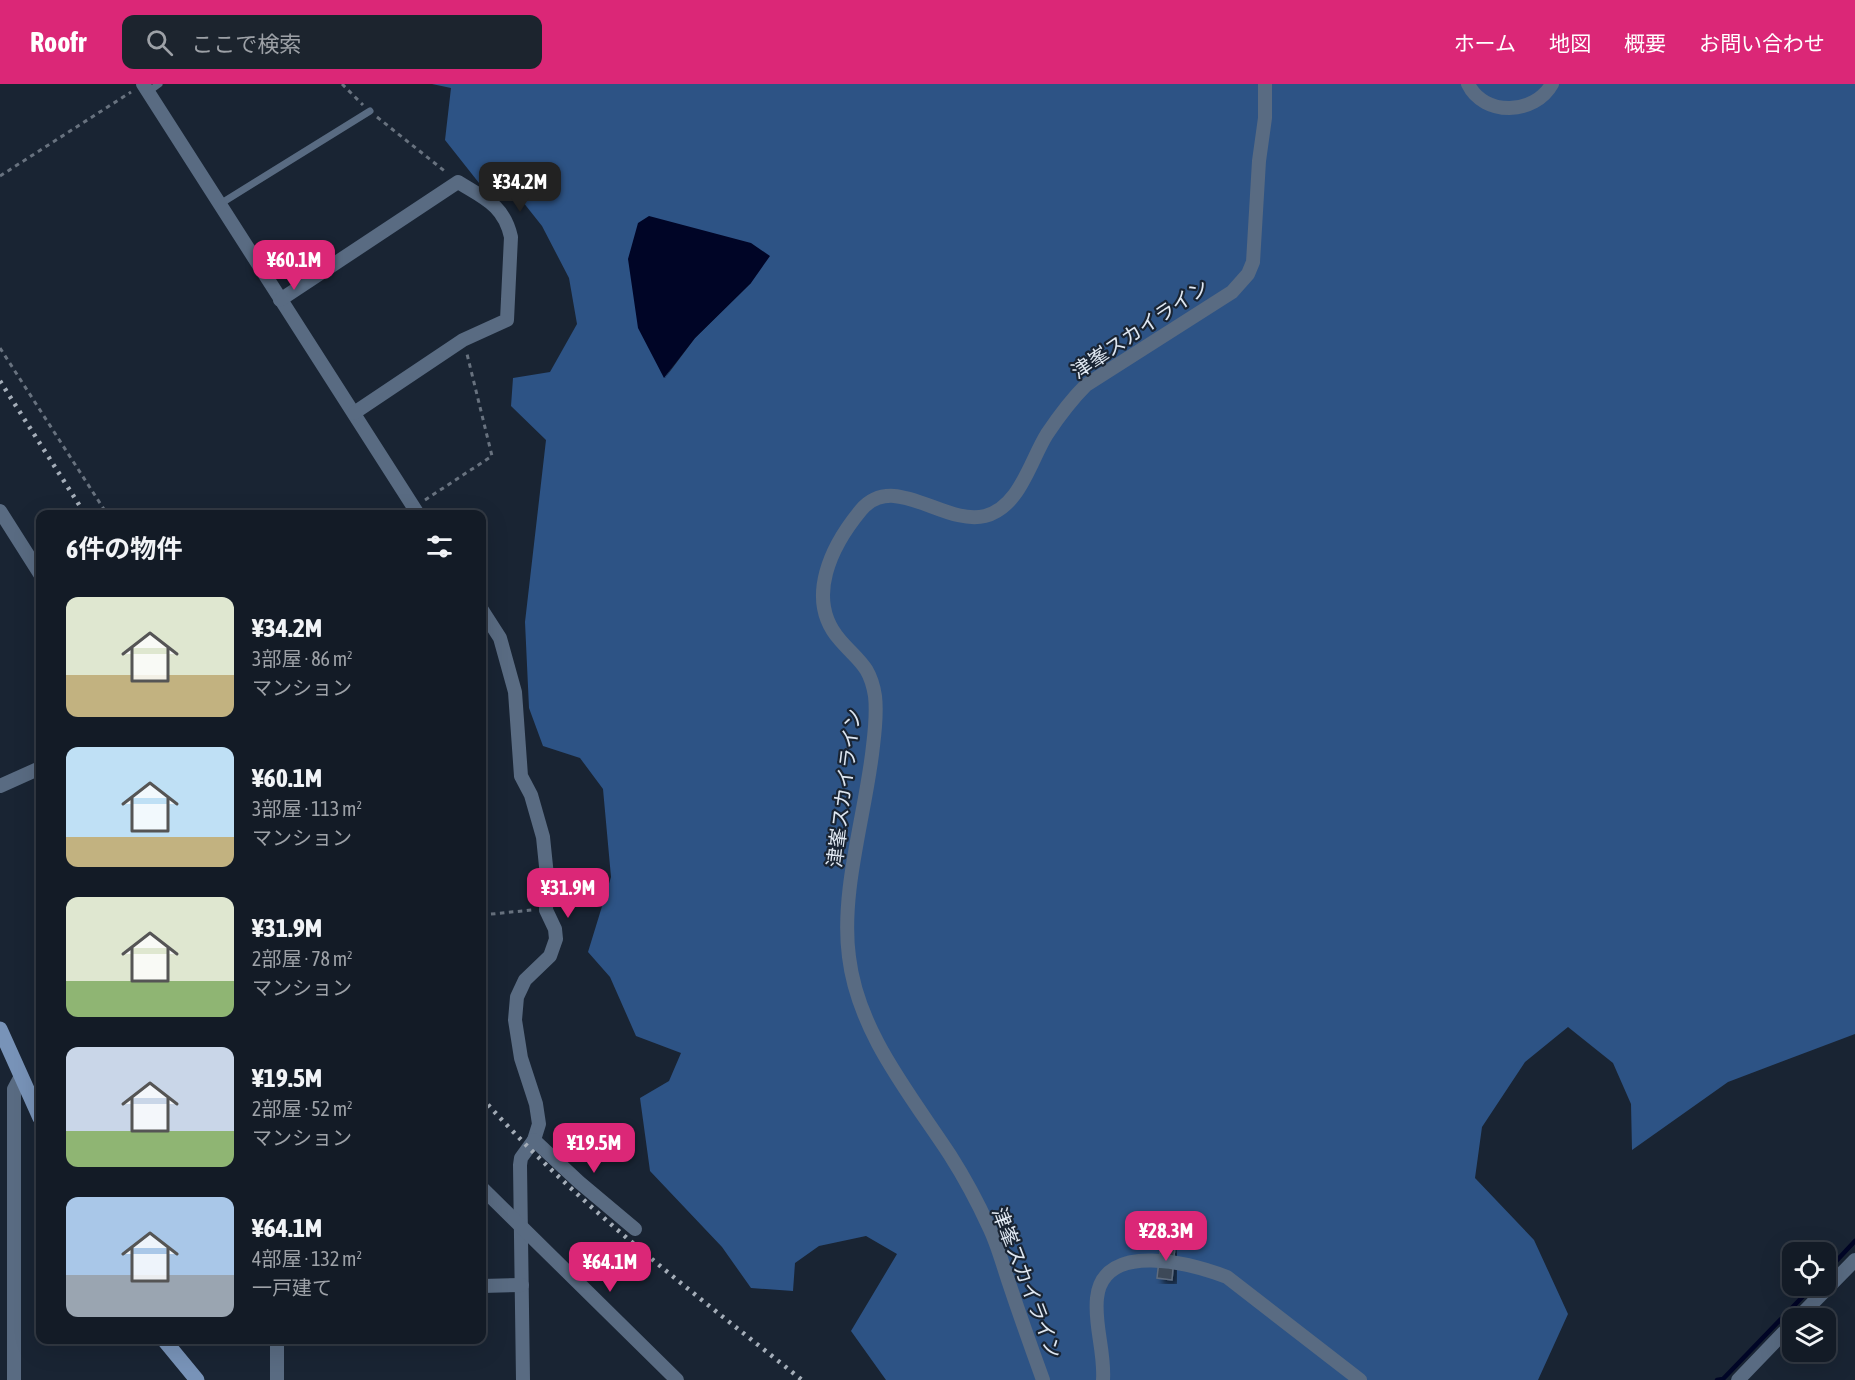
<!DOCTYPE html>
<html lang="ja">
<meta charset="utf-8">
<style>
body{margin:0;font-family:"Asap Condensed","Noto Sans JP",sans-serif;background:#1c242e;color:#f1f3f6;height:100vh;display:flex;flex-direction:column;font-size:22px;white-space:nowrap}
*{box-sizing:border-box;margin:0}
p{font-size:20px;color:#9da1a7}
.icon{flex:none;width:33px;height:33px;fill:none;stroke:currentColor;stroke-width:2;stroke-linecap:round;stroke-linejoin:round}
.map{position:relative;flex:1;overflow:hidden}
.sheet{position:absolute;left:36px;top:426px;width:450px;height:834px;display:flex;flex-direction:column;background:#131b26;border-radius:12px;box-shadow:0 6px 24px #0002,0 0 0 2px #323943}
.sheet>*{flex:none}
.fabs{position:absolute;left:1782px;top:1158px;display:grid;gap:12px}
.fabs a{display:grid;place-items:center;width:54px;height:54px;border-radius:12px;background:#131b26;box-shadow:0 6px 24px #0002,0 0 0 2px #323943;font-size:30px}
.price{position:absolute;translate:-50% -51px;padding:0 14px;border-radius:12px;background:#db2777;color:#fff;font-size:20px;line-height:39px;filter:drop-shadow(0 2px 3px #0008)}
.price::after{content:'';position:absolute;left:50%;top:36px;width:18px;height:14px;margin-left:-9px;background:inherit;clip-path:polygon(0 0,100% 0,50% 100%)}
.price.active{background:#222;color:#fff}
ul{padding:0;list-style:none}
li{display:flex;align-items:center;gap:18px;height:150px;padding:0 30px}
li span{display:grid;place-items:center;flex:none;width:168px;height:120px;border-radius:12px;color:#555}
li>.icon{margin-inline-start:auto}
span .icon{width:72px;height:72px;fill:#fffc;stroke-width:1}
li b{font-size:26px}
h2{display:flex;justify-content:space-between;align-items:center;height:72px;padding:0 30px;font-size:26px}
header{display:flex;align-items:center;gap:36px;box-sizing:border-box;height:84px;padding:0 30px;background:#db2777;color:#fff}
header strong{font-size:28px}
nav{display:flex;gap:33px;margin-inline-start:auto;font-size:21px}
.search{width:420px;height:54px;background:#1c242e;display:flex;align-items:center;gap:15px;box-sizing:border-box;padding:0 21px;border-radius:12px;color:#9da1a7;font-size:22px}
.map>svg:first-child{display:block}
.forest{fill:#2d5385;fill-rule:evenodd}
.water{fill:#000526}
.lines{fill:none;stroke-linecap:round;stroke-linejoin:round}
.stream{stroke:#000526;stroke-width:4.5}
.building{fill:#3c4858;stroke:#5f6c7e;stroke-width:1.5;filter:url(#shadow)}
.path{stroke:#68727f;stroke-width:3;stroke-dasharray:4.5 4.5;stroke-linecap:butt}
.service{stroke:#596b82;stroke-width:7}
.minor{stroke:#596b82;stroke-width:14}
.secondary{stroke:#7893b8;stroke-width:15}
.rail{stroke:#a5aeb9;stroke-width:4.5;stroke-dasharray:3 6;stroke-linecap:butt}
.labels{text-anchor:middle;stroke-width:4.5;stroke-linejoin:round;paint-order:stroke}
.street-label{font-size:20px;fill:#dfe7f1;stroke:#192433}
</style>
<header>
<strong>Roofr</strong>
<div class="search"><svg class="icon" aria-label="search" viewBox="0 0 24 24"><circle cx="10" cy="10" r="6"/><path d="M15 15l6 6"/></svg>ここで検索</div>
<nav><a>ホーム</a><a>地図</a><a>概要</a><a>お問い合わせ</a></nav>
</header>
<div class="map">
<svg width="1855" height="1296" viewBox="0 0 1855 1296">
<defs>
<filter id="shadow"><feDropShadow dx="5.5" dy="5.5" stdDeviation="3" flood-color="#0009"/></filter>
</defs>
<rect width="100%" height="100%" fill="#192433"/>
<path class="forest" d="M432,0H1855V950L1728,998L1632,1066L1631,1020L1613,979L1568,943L1525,978L1482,1043L1475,1094L1534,1156L1568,1230L1538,1296H886L851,1247L897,1170L866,1152L819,1162L795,1179L793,1207L751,1204L722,1163L650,1087L640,1014L669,997L681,969L636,952L610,893L588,868L611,793L603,705L580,674L543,662L529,624L525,538L546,356L511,322L513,294L550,288L577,240L569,194L542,142L519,113L479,99L445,56L451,4ZM751,159V199L695,254L665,294Z"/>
<path class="water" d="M649,132L751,159L770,172L751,199L695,254L664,294L638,244L628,175L638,139Z"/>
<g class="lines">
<g class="stream">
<path d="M1826,1188L1855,1157"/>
<path d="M1717,1296L1723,1295L1813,1202"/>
</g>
</g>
<path class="building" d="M1161,1160L1175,1161L1172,1196L1157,1194Z"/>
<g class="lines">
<g class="path">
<path d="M342,0L363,21"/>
<path d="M377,33L447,89"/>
<path d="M0,92L131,8"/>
<path d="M0,264L107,430"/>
<path d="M425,416L492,372L467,270"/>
<path d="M482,831L532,826"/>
</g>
<g class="service">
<path d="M148,8L159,0"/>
<path d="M220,120L370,27"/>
</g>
<g class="minor">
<path d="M143,0L418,430"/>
<path d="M1468,0C1484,33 1535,31 1552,0"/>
<path d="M280,216L458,98C484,114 504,121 511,153L507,236L463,256L354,329"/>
<path d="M0,427L40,490"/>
<path d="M482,526L500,554L515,608L521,692L531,711L543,753L547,792L546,826L555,845L556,855L550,872L525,896L517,913L515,936L521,974L536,1020L539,1040L534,1056L521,1074L520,1081L523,1296"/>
<path d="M0,702L40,684"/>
<path d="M534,1056L579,1098L635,1145"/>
<path d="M482,1104L677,1296"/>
<path d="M482,1202L522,1201"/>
<path d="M1798,1234L1855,1176"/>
<path d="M277,1256V1296"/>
<path d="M14,1296V1005L21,992"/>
<path d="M1043,1296C1031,1263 1019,1229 1008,1196C1002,1178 997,1159 989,1143C978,1119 964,1093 950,1071C910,1010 858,948 849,873C840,807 866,729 873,662C875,646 877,629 875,612C870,581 858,577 840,556C804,515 832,461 861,426C894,387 944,442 985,432C1020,423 1030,377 1047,350C1059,332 1071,316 1086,301L1232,208L1248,190L1253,178L1259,77L1265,34V0"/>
<path d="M1103,1296C1105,1268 1094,1241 1097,1214C1103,1155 1193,1180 1227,1193L1360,1296"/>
<path d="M1738,1296L1792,1240"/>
</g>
<g class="secondary">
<path d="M0,945L40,1034"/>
<path d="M164,1256L197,1296"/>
</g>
<g class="rail">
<path d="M0,297L85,430"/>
<path d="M482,1014C578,1122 690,1206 802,1296"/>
</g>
</g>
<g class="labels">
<g class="street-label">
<text transform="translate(1140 245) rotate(-34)" y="7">津峯スカイライン</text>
<text transform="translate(844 704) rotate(-83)" y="7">津峯スカイライン</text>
<text transform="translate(1027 1199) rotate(69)" y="7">津峯スカイライン</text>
</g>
</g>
</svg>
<div class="fabs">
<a><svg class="icon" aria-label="locate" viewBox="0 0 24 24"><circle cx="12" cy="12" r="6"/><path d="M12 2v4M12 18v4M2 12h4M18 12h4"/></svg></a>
<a><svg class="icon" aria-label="layers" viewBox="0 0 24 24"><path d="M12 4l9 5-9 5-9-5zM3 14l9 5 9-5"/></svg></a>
</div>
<b class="price active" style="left:520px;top:129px">¥34.2M</b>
<b class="price" style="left:294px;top:207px">¥60.1M</b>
<b class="price" style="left:568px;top:835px">¥31.9M</b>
<b class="price" style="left:594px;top:1090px">¥19.5M</b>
<b class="price" style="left:1166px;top:1178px">¥28.3M</b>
<b class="price" style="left:610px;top:1209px">¥64.1M</b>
<section class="sheet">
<h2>6件の物件<svg class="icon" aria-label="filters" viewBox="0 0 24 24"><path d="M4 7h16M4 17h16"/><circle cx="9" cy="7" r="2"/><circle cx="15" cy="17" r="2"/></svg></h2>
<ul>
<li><span style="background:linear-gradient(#dfe7d0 65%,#c2b280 0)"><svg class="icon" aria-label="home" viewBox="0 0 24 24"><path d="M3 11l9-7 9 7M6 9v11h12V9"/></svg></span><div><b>¥34.2M</b><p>3部屋 · 86 m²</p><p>マンション</p></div></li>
<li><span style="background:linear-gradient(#bfe0f5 75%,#c2b280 0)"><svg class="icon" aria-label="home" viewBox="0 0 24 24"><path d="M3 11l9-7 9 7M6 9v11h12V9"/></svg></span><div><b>¥60.1M</b><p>3部屋 · 113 m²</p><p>マンション</p></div></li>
<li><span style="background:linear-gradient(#dfe7d0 70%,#8fb573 0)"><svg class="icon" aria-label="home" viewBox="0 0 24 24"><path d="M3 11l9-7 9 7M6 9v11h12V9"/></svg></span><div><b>¥31.9M</b><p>2部屋 · 78 m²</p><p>マンション</p></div></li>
<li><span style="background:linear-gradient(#c9d6e8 70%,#8fb573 0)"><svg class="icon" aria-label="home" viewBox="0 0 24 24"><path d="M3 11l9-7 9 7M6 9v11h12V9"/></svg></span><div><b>¥19.5M</b><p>2部屋 · 52 m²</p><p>マンション</p></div></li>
<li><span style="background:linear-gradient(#a9c7e8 65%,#9aa5b1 0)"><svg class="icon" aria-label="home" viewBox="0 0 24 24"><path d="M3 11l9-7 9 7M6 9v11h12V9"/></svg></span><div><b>¥64.1M</b><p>4部屋 · 132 m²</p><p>一戸建て</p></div></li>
</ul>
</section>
</div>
